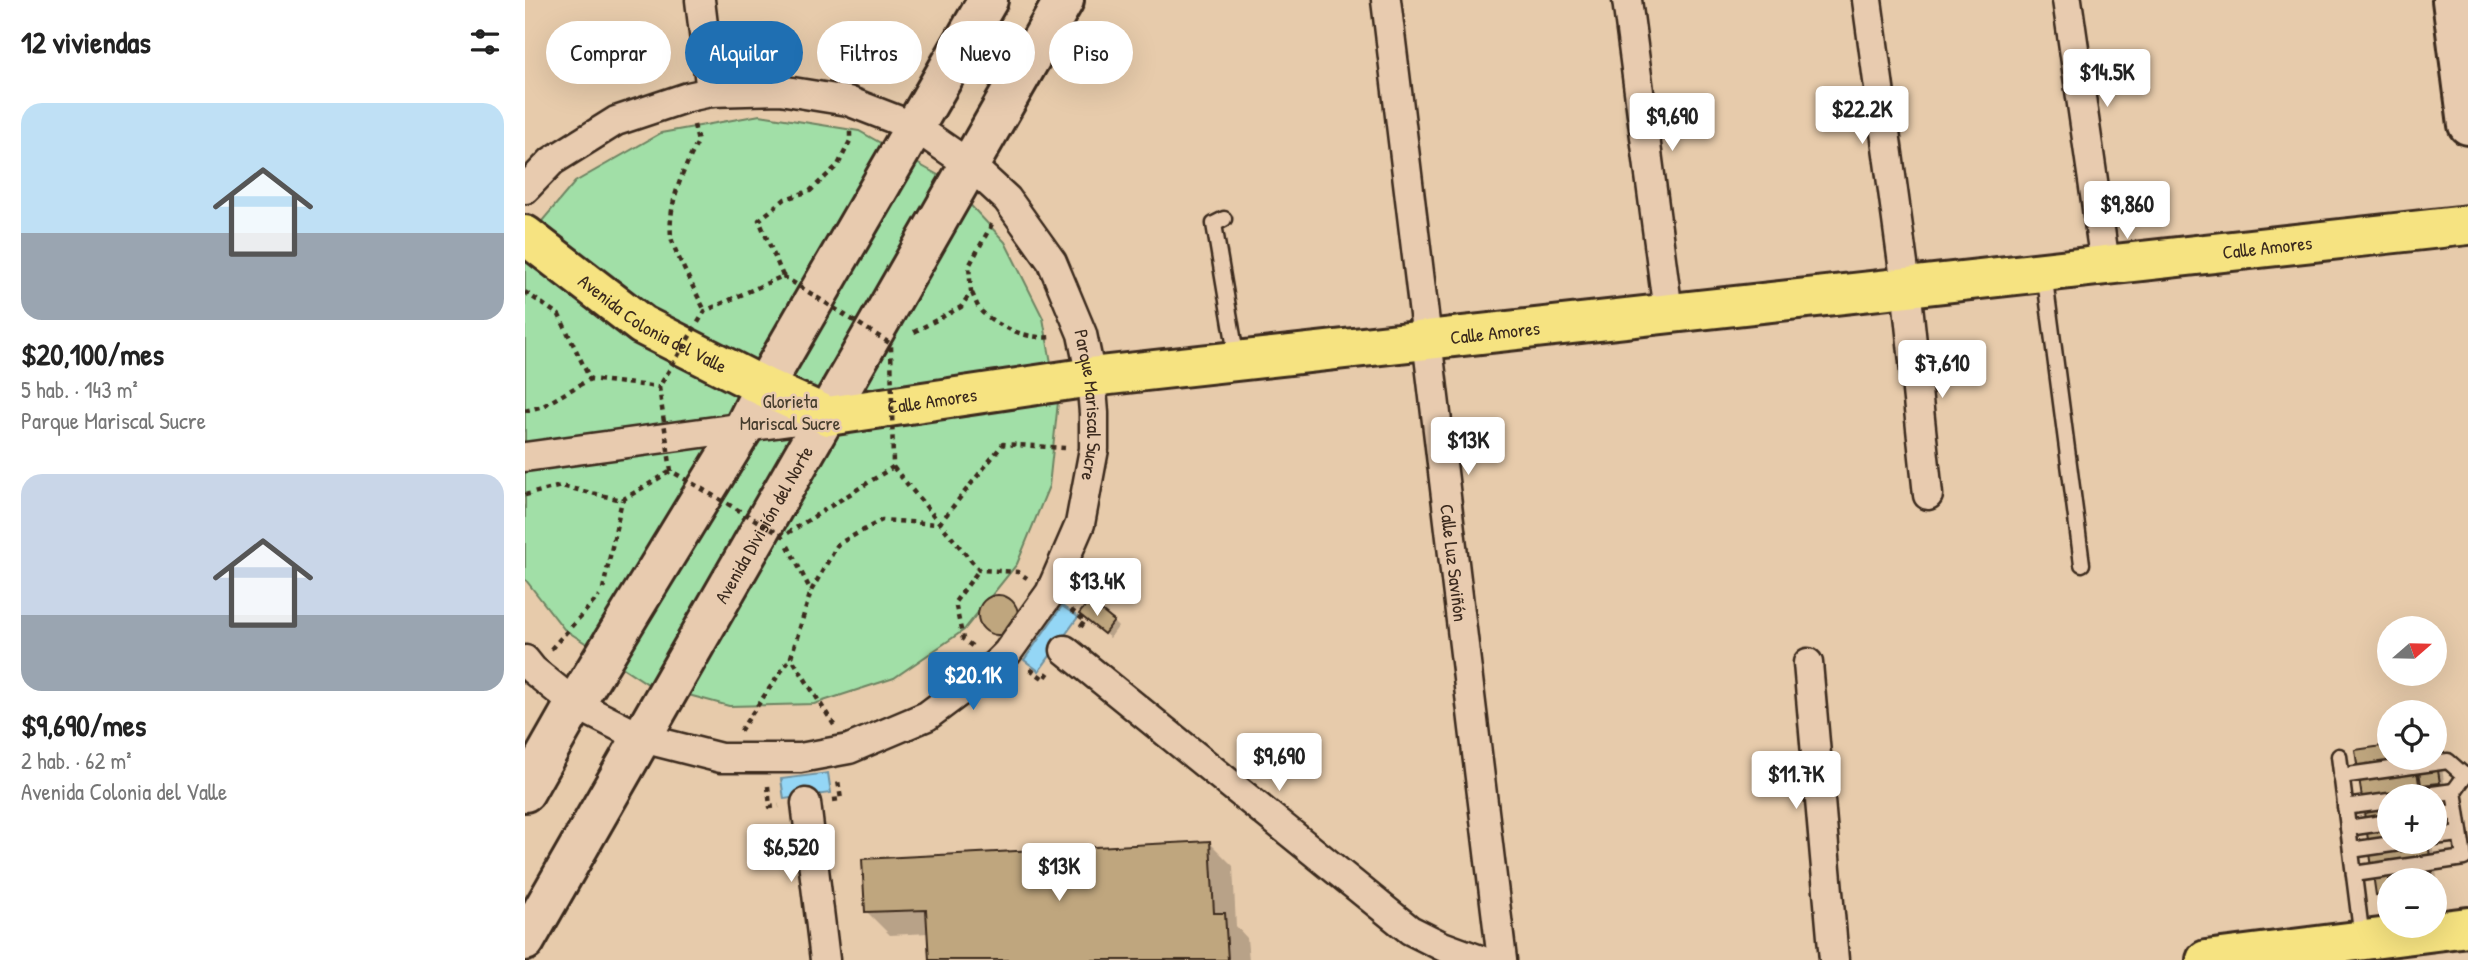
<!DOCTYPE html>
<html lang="es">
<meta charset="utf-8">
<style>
body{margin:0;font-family:"Patrick Hand",sans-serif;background:#f2f2f2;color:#222;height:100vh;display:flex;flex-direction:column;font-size:26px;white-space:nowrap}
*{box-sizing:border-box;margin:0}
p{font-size:23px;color:#767676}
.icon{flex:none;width:38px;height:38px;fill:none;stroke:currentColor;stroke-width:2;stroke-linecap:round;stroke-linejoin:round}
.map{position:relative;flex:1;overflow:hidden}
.side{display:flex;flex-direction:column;background:#fff;width:525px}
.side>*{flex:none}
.banner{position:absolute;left:21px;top:21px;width:665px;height:63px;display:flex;gap:14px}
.needle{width:46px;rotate:70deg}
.buttons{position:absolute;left:1852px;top:616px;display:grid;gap:14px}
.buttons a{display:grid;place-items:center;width:70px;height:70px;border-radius:50%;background:#fff;box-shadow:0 7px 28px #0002;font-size:35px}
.price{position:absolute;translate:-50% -60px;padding:0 16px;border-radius:7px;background:#fff;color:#222;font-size:23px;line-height:46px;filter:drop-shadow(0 2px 4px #0008)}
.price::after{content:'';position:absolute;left:50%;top:42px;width:21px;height:16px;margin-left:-10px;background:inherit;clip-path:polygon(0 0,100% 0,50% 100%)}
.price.current{background:#1f6fb2;color:#fff}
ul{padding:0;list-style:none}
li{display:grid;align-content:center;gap:14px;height:371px;padding:0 21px}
li span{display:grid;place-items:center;height:217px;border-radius:21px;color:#555}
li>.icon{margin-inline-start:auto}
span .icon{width:126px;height:126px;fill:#fffc;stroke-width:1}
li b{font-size:30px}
h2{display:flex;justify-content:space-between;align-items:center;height:84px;padding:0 21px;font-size:30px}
.tag{padding:0 24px;border-radius:32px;background:#fff;box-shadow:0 7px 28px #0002;font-size:24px;line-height:63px}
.tag.current{background:#1f6fb2;color:#fff}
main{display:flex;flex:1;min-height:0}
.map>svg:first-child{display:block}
.green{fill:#a1dfa7;stroke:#6e8462;stroke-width:2}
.water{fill:#94d6f5;stroke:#70919f;stroke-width:2}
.shadow{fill:#0003}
.building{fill:#bfa67e;stroke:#3b2a1e;stroke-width:2}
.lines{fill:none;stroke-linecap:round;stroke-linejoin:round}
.lane-casing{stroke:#3b2a1e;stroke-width:19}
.street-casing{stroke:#3b2a1e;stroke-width:33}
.secondary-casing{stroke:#3b2a1e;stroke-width:44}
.primary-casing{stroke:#3b2a1e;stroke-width:44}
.path{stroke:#3b2a1e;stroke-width:4.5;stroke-dasharray:5 5;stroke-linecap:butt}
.lane{stroke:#e8cbaf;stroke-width:14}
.street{stroke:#e8cbaf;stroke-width:28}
.secondary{stroke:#e8cbaf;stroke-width:38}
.primary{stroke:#f6e381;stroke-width:38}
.path-bridge{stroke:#3b2a1e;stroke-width:4.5;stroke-dasharray:5 5;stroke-linecap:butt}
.labels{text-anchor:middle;stroke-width:5;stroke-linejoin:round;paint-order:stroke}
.street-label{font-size:19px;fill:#3b2a1e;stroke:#e8cbaf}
.park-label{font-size:19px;fill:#453c2c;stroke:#e8cbaf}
</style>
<main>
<section class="side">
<h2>12 viviendas<svg class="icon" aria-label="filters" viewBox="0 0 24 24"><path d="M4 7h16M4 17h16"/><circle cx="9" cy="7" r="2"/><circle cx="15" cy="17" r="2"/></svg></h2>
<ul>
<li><span style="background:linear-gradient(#bfe0f5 60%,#9aa5b1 0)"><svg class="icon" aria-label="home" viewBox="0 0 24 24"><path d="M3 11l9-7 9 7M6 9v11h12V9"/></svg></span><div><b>$20,100/mes</b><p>5 hab. · 143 m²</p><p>Parque Mariscal Sucre</p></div></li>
<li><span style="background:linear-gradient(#c9d6e8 65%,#9aa5b1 0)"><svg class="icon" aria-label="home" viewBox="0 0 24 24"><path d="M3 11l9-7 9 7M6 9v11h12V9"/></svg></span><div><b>$9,690/mes</b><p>2 hab. · 62 m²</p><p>Avenida Colonia del Valle</p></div></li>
</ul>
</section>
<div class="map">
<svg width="1943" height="960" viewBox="0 0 1943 960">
<rect width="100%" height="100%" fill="#e7cbab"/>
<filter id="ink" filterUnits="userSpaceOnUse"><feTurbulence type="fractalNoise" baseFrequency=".0143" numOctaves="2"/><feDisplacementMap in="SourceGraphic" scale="14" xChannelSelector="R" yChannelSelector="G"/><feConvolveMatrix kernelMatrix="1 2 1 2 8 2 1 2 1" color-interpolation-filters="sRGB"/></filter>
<g filter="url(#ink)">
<path class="green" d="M235,115L334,131L422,180L480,242L518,318L533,402L524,486L492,564L439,630L369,678L289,704L204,706L123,684L39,629L0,579V241L50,182L136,133Z"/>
<g class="water">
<path d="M537,606L553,617L514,671L499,660Z"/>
<path d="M303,773L306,793L259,799L256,779Z"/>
</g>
<g class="shadow">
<path d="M475,597L481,598L503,619L479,645L457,623L456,611L463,601Z"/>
<path d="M562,620L588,622L593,627L585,638Z"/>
<path d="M1909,744L1914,748L1920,788L1904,790L1898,785L1900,796H1864V842H1907L1914,892L1909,893V880H1864V899L1859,900L1853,894L1864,758H1909Z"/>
<path d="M685,843L708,866L711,926L722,938L724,960H405L404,933L365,935L342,912Z"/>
</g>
<g class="building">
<circle cx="473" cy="615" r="20"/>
<path d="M564,601L589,621L579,634L554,614Z"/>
<path d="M1864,745V758H1890L1896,796H1864V842H1903L1908,880H1864V893L1851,895L1830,750Z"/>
<path d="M1909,745L1915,783L1896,785L1892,758H1909Z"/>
<path d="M685,841L689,913H700L703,960H404L401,910L340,912L337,859Z"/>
</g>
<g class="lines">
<g class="lane-casing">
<g id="lane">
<path d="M699,219L689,224L712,360"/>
<path d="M1519,272L1557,564"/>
<path d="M1814,756L1837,939"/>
<path d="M1816,776L1923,761L1940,776"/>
<path d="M1893,796L1929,791"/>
<path d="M1820,807L1864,801"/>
<path d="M1909,815L1931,812"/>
<path d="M1823,828L1864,822"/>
<path d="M1909,837L1935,834"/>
<path d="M1826,850L1881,842"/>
<path d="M1829,874L1939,858L1929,791L1940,776L1943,775"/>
</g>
</g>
<g class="street-casing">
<g id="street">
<path d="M175,0L186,92"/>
<path id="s1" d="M861,0L977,960"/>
<path d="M1102,0L1143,312"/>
<path d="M1342,0L1381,286L1403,495"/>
<path d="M1542,0L1580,264"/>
<path id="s2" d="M0,189L27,161L91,121L163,97L186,92L255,90L323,101L390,127L445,165L482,199L527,262L557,334L566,377L569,413V449L555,524L525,593L482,653L470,665L402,716L324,749L275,758H196L117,738L50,704L8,670L0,660"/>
<path d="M0,457L302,416"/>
<path d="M540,650L885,930L917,946L955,960"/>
<path d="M1283,663L1309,960"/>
<path d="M281,803L300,960"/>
</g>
</g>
<g class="secondary-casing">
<g id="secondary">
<path d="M1927,0L1943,125"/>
<path d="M0,792L50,704L219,427L239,387L463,0"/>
<path id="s3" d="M0,941L539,0"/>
</g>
</g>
<g class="primary-casing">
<g id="primary">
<path id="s4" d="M0,235L117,325L239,387L303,416L566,377L1943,225"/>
<path d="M1681,960L1943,927"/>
</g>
</g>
<g class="path">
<path d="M169,125L173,142C158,170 143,203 146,236C147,248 173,296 180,311"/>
<path d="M258,276L234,220L260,199L285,191L313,165L325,141V130"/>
<path d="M0,292L34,315L65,379"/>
<path d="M447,293C450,299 452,307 457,312C475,328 504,340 528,337"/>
<path d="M389,332L436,307L446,292L444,266L467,224"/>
<path d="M0,411L18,406L65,379L134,387"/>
<path d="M368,467L454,570L493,572L502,578"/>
<path d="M0,495L36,486L97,500L146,471"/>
<path d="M414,524L478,444L540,448"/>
<path d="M263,546L286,591"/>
<path d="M78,589L97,500"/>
<path d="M546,610L560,621L555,628"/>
<path d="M447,646L438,639L430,602L454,570"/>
<path d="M26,649L74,596"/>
<path d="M505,669L519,679L524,672"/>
<path d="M309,725L266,657L286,591L313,544L357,520L413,524"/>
<path d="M215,731L266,657"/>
<path d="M243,786L245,807L254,806"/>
<path d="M308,800L316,799L313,781"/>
</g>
<use href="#lane" class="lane"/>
<use href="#street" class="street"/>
<use href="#secondary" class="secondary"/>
<use href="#primary" class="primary"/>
<path class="path-bridge" d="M258,276L366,344L368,467L258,536L146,471L134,387L180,311Z"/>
</g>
</g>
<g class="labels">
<g class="street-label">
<text dy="7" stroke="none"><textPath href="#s4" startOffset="1804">Calle Amores</textPath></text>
<text dy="7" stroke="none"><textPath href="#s4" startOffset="156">Avenida Colonia del Valle</textPath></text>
<text dy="7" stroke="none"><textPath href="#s4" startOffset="1027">Calle Amores</textPath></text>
<text dy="7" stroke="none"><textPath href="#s4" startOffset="460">Calle Amores</textPath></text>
<text dy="7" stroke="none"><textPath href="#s2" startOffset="768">Parque Mariscal Sucre</textPath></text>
<text dy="7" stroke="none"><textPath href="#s3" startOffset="480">Avenida División del Norte</textPath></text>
<text dy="7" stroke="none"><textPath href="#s1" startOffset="567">Calle Luz Saviñón</textPath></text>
</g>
<g class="park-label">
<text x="265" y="408">Glorieta<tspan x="265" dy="22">Mariscal Sucre</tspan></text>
</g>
</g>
</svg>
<div class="buttons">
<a><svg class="needle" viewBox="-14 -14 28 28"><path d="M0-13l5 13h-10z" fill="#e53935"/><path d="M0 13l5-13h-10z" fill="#767676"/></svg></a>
<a><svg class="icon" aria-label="locate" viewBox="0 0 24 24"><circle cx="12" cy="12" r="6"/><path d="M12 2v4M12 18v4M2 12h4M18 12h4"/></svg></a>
<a>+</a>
<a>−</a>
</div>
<b class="price" style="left:1582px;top:109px">$14.5K</b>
<b class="price" style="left:1337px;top:146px">$22.2K</b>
<b class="price" style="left:1147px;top:153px">$9,690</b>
<b class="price" style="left:1602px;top:241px">$9,860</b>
<b class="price" style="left:1417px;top:400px">$7,610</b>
<b class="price" style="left:943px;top:477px">$13K</b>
<b class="price" style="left:572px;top:618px">$13.4K</b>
<b class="price current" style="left:448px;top:712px">$20.1K</b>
<b class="price" style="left:754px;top:793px">$9,690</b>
<b class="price" style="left:1271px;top:811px">$11.7K</b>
<b class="price" style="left:266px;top:884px">$6,520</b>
<b class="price" style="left:534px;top:903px">$13K</b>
<div class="banner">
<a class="tag">Comprar</a>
<a class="tag current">Alquilar</a>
<a class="tag">Filtros</a>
<a class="tag">Nuevo</a>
<a class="tag">Piso</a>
</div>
</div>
</main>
